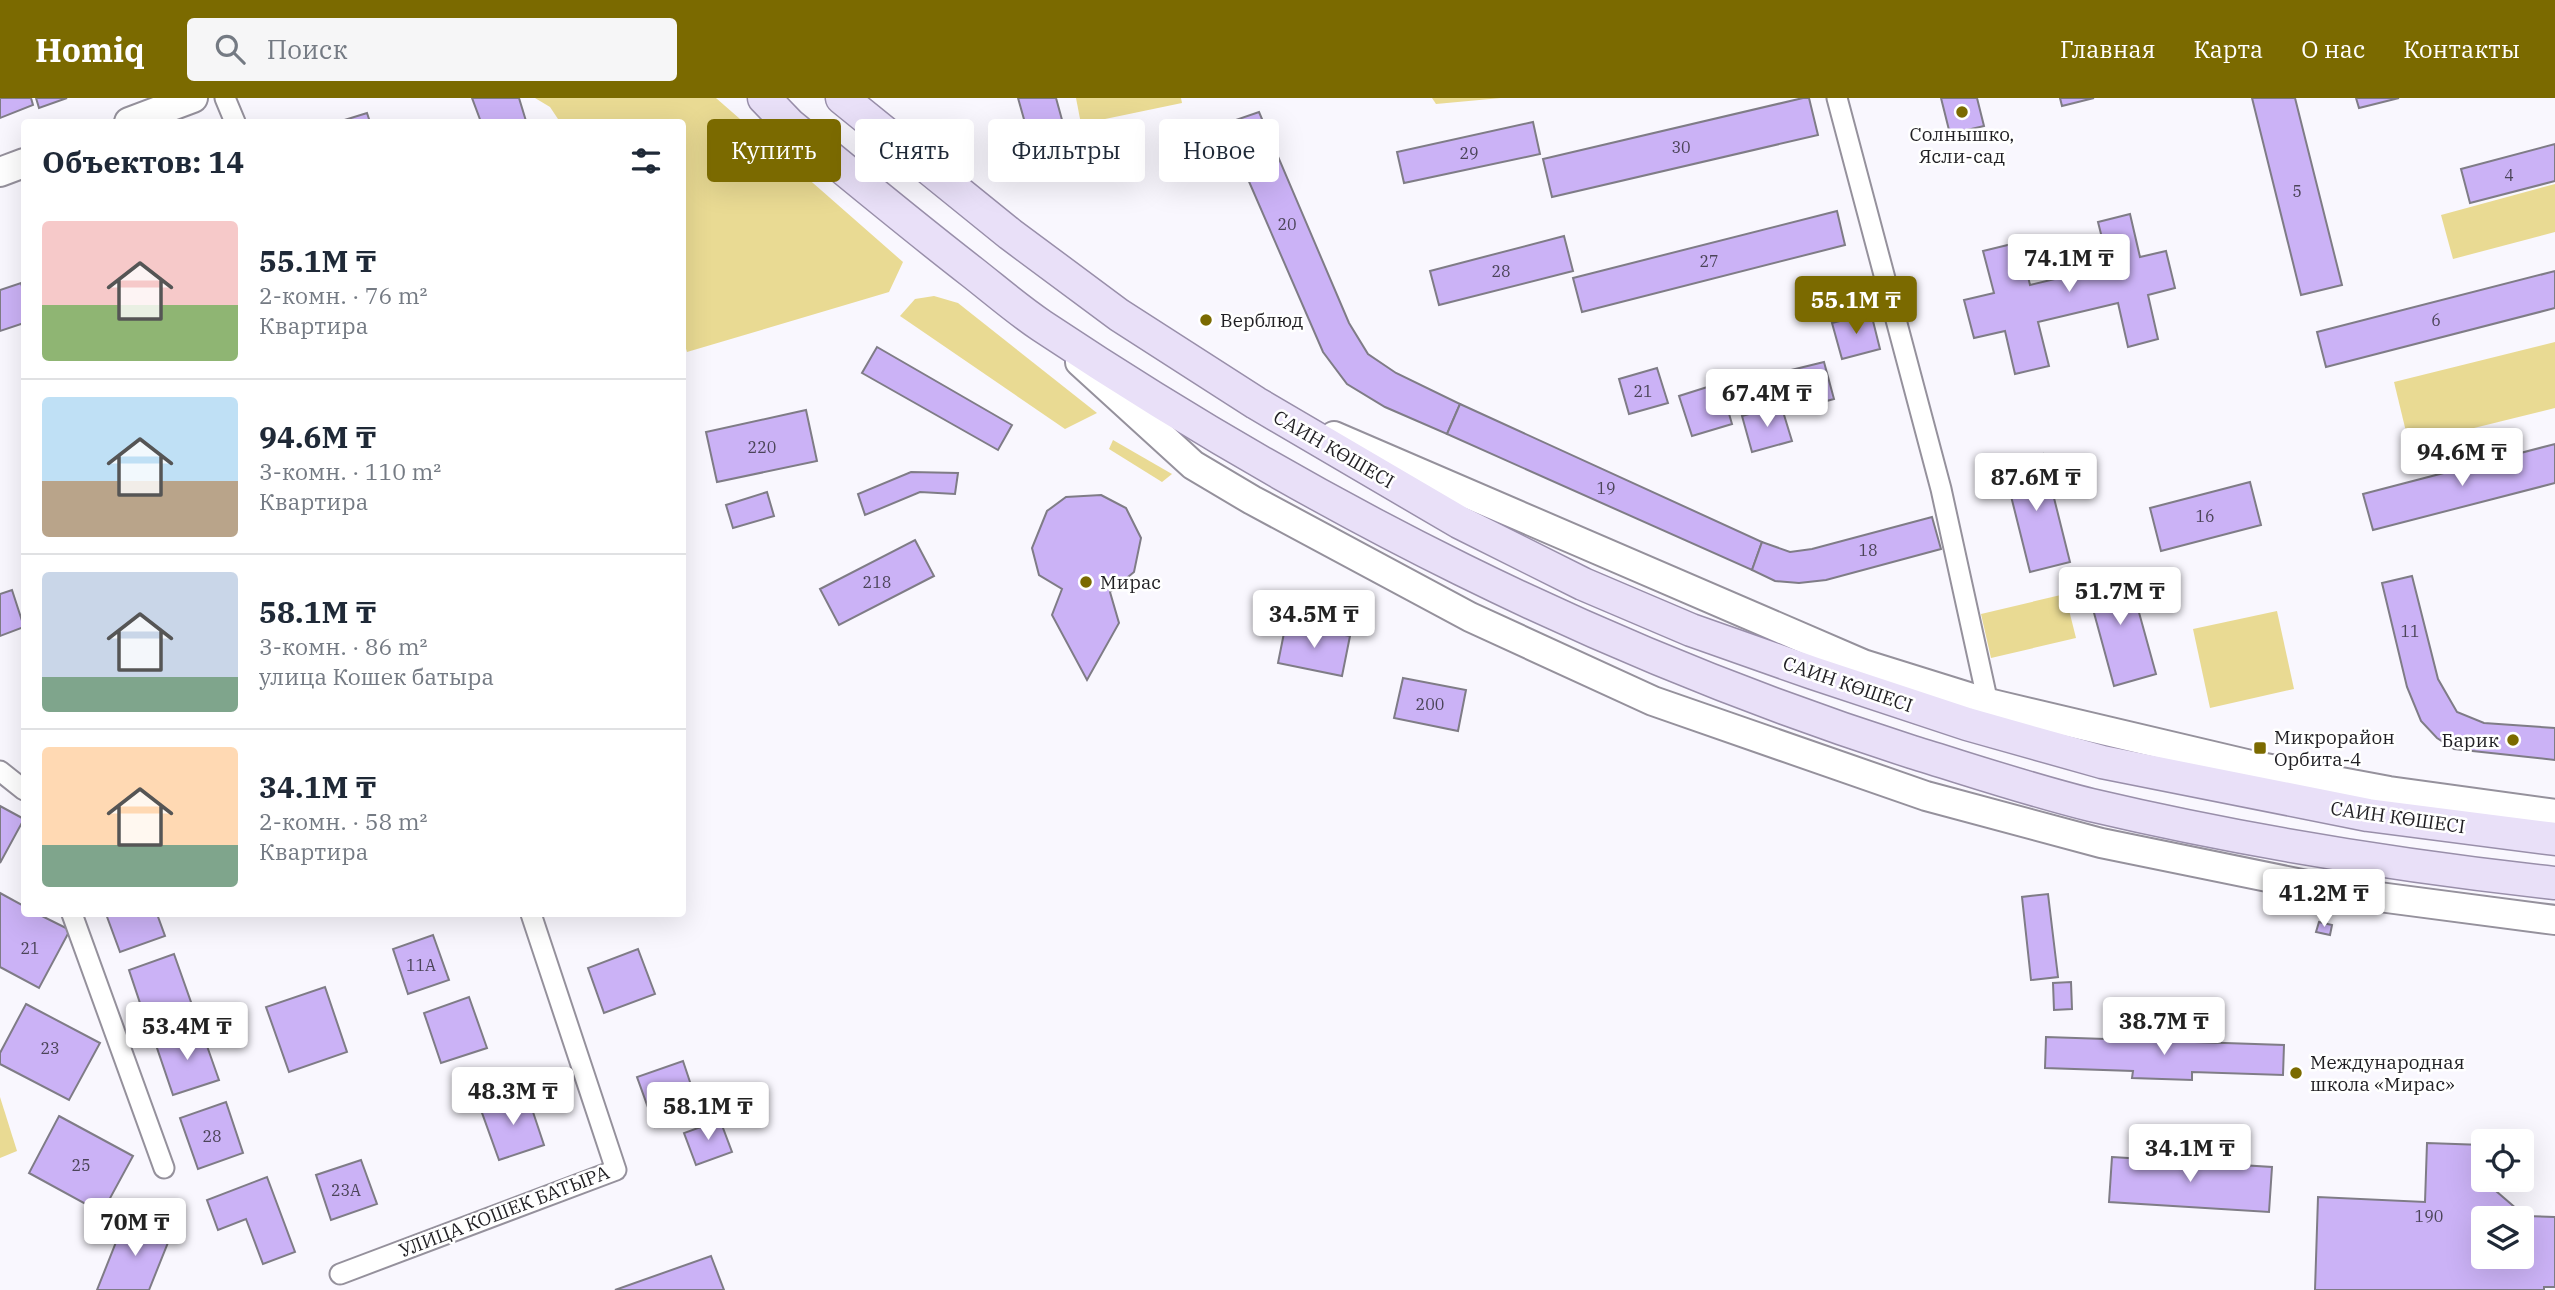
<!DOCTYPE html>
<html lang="ru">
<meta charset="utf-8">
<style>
body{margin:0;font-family:"IBM Plex Serif",serif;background:#f6f6f7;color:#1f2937;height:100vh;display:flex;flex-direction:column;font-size:26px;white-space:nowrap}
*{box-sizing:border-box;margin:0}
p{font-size:23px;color:#747a83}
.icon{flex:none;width:38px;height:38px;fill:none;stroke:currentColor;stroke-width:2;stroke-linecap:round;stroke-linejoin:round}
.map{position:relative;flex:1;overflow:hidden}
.sheet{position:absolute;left:21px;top:21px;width:665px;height:798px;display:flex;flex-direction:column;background:#fff;border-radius:7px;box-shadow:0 7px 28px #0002}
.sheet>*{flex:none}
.banner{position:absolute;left:707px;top:21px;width:665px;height:63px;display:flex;gap:14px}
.fabs{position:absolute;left:2471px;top:1031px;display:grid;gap:14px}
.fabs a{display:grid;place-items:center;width:63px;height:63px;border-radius:7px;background:#fff;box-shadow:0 7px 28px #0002;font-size:35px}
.price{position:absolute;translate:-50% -60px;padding:0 16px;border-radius:7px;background:#fff;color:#222;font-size:23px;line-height:46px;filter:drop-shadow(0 2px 4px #0008)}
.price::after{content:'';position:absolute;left:50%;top:42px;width:21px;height:16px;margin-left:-10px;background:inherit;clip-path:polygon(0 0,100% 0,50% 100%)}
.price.active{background:#7b6a00;color:#fff}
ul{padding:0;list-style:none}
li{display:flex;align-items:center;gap:21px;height:175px;padding:0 21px}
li+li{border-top:2px solid #e0e1e3}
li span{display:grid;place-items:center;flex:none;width:196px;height:140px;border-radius:7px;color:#555}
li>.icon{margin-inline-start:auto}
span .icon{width:84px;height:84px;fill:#fffc;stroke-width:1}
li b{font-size:30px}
h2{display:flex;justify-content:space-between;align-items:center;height:84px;padding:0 21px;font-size:30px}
.chip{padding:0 24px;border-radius:7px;background:#fff;box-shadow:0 7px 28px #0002;font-size:24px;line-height:63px}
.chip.active{background:#7b6a00;color:#fff}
header{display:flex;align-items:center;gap:42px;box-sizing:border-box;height:98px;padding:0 35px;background:#7b6a00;color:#fff}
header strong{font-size:33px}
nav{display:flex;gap:38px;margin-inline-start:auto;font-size:24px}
.search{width:490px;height:63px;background:#f6f6f7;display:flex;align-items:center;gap:18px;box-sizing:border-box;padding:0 24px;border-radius:7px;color:#747a83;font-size:26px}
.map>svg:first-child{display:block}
.green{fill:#e9da93}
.building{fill:#cbb2f6;stroke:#7f7c86;stroke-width:2;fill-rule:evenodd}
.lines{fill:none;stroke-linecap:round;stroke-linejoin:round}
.street-casing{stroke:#95919c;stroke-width:23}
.secondary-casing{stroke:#95919c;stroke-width:32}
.primary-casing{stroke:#998faa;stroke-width:35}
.street{stroke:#fff;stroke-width:19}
.secondary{stroke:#fff;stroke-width:28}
.primary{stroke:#e9e0f8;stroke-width:32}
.poi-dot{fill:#7b6a00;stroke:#fff;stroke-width:2.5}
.labels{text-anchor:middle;stroke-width:5;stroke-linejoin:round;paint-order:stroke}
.number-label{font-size:16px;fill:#4b4458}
.poi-label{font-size:19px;fill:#201f23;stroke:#fff;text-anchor:start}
.street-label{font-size:19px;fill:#201f23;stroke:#fff}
</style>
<header>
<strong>Homiq</strong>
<div class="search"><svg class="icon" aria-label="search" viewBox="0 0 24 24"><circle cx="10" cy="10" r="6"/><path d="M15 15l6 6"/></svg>Поиск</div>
<nav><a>Главная</a><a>Карта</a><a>О нас</a><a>Контакты</a></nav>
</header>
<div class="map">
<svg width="2555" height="1192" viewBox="0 0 2555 1192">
<rect width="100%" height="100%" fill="#f9f7fe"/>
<g class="green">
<path d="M535,0H716L903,164L889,194L687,254L682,238V24H560L550,9Z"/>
<path d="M1076,0H1181L1182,5L1081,26Z"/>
<path d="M1432,0H1501L1436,6Z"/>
<path d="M2555,86V134L2453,161L2441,117Z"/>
<path d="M934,198L958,205L1097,315L1065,331L900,218L915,201Z"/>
<path d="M2555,244V310L2409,346L2394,284Z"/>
<path d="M1113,342L1172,376L1162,384L1109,351Z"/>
<path d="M2065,496L2076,540L1991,560L1981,516Z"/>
<path d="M2277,513L2294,591L2210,610L2193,531Z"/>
<path d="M0,999L17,1053L0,1060Z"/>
</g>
<g class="building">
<path d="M0,0H31L33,7L0,20Z"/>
<path d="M36,0H67L39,10Z"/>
<path d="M472,0H519L526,23L481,24Z"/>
<path d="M1018,0H1056L1064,29L1029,39Z"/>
<path d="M1803,0H1809L1818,37L1552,99L1543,61Z"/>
<path d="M1941,0H1977L1984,28L1950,36Z"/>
<path d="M2060,0H2094L2062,8Z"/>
<path d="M2252,0H2295L2342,187L2301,197Z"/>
<path d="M2356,0H2399L2359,10Z"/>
<path d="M1259,14L1349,225L1368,256L1396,275L1460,306L1447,336L1385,309L1347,286L1323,254L1224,26Z"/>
<path d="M367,15L370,24H338Z"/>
<path d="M1533,24L1540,56L1404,85L1397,54Z"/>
<path d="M2555,46V83L2470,105L2461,71Z"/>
<path d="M1837,113L1845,147L1582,214L1573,180Z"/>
<path d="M2130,116L2140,159L2166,153L2175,190L2148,197L2158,241L2128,249L2118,205L2038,224L2049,268L2015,276L2005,233L1974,240L1964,202L1994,195L1983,153L2020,144L2030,187L2109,168L2098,124Z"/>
<path d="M1564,138L1573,173L1439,207L1430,173Z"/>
<path d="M2555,173V210L2326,269L2317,234Z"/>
<path d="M21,185L24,196V225L0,233V192Z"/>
<path d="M1871,215L1880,251L1842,261L1832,225Z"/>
<path d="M877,249L1012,327L998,352L862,275Z"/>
<path d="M1824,264L1834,301L1797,311L1787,273Z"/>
<path d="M1657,270L1668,305L1629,316L1619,281Z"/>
<path d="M1720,285L1732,326L1692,338L1679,298Z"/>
<path d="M1460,306L1762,444L1752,472L1447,336Z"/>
<path d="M1781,307L1792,343L1752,354L1742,318Z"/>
<path d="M806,312L817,363L717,384L706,334Z"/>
<path d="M2555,346V385L2373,432L2363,396Z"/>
<path d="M2043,356L2070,464L2030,474L2003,366Z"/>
<path d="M911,374L958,375L955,396L920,394L865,417L858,396Z"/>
<path d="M2250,384L2261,427L2161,453L2150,410Z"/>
<path d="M767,394L774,418L733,430L726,407Z"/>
<path d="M1101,397L1126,410L1141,440L1134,474L1110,494L1119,525L1087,582L1052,517L1062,491L1039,477L1032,450L1047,413L1066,399Z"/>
<path d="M1932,419L1941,451L1826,482L1799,485L1775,483L1752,472L1762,444L1790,454L1812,451Z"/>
<path d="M915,442L934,478L839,527L820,491Z"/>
<path d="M2127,471L2156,576L2114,588L2085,482Z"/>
<path d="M2412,478L2438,581L2457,614L2484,625L2555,630V662L2454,651L2437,640L2421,623L2407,589L2382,485Z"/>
<path d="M12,492L24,529L0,538V496Z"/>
<path d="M1286,525L1350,538L1342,578L1278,565Z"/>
<path d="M1403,580L1466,592L1458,633L1394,620Z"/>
<path d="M0,708L24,721L0,765Z"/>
<path d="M0,795L24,808V816H38L70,832L39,890L0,869Z"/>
<path d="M2048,796L2058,879L2031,882L2022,799Z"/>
<path d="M106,816H157L165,838L120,854Z"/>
<path d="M2319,824L2332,827L2330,837L2316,834Z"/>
<path d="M433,837L449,882L408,896L393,851Z"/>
<path d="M638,851L655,896L604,915L588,870Z"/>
<path d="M174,856L192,907L146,923L129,872Z"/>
<path d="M2071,884L2072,911L2054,912L2053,885Z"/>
<path d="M325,889L347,954L289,974L266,909Z"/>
<path d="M469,899L487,950L441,965L424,915Z"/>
<path d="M26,906L100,945L69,1002L0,966V955Z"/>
<path d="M201,931L219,982L173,997L156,947Z"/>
<path d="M2046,939L2284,947L2283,977L2192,974V982L2132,980L2133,973L2045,970Z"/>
<path d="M683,963L700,1014L655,1029L637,979Z"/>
<path d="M527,996L544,1047L499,1062L481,1012Z"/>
<path d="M226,1004L243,1055L198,1071L180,1020Z"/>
<path d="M59,1018L133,1058L102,1115L29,1075Z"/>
<path d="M720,1022L732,1054L696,1067L684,1035Z"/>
<path d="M2427,1045L2483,1047V1082H2489V1087L2525,1118L2555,1119V1189H2544V1192H2315L2318,1099L2425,1104ZM2483,1120H2522V1158H2483Z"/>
<path d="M2112,1059L2272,1069L2269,1114L2109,1104Z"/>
<path d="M361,1062L377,1106L331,1122L316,1077Z"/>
<path d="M267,1079L295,1154L263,1166L246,1121L218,1132L207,1102Z"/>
<path d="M126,1119L171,1137L149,1192H97Z"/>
<path d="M711,1158L724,1192H615Z"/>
</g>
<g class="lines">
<g class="street-casing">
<g id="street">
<path d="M225,0L235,24"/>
<path d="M1837,0L1941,391L1988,605"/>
<path d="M0,673L24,692"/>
<path d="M72,816L164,1070"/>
<path d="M340,1176L616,1072L531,816"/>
</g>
</g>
<g class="secondary-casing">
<g id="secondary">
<path d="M129,24L193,0"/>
<path d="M0,74L24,65"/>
<path d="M1080,264L1193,367L1252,402L1470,519L1653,603L1926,698L2101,745L2341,794L2555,822"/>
<path d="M1334,338L1863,566L1988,605L2255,668L2389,693L2555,716"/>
</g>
</g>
<g class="primary-casing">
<g id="primary">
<path d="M764,0L789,26C850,76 910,126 972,174C995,192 1018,212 1042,228C1315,410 1600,554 1912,654C1971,672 2030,692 2091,707C2244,743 2399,768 2555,785"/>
<path d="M842,0L1010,136L1119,217L1256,305L1459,424L1583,486L1691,532L1813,575L1967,626L2102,664L2368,717L2555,741"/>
</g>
</g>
<use href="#street" class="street"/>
<use href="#secondary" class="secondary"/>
<use href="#primary" class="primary"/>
</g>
<g class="poi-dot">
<circle cx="1962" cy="14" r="7"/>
<circle cx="1206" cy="222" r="7"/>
<circle cx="1086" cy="484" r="7"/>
<circle cx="2513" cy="642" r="7"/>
<rect x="2253" y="643" width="14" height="14" rx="3.5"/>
<circle cx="2296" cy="975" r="7"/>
</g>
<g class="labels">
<g class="number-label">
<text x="1681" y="55">30</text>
<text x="1469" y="61">29</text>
<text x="2509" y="83">4</text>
<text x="2297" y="99">5</text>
<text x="1287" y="132">20</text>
<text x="1709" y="169">27</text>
<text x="1501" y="179">28</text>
<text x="2436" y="228">6</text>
<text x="1643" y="299">21</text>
<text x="762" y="355">220</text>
<text x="1606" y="396">19</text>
<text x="2205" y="424">16</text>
<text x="1868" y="458">18</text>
<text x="877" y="490">218</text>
<text x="2410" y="539">11</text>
<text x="1430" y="612">200</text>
<text x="30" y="856">21</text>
<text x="421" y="873">11А</text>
<text x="50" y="956">23</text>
<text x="212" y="1044">28</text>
<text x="81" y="1073">25</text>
<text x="346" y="1098">23А</text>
<text x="2429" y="1124">190</text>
</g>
<g class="poi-label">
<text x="1962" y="43" text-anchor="middle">Солнышко,<tspan x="1962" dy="22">Ясли-сад</tspan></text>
<text x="1220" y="229">Верблюд</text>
<text x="1100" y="491">Мирас</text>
<text x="2274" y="646">Микрорайон<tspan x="2274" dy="22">Орбита-4</tspan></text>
<text x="2499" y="649" text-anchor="end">Барик</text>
<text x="2310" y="971">Международная<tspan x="2310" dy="22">школа «Мирас»</tspan></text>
</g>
<g class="street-label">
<text transform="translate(1334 351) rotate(30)" y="7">САИН КӨШЕСІ</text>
<text transform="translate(1848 586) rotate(19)" y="7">САИН КӨШЕСІ</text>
<text transform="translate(2398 719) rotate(8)" y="7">САИН КӨШЕСІ</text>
<text transform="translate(504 1113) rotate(-21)" y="7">УЛИЦА КОШЕК БАТЫРА</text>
</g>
</g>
</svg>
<div class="fabs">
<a><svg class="icon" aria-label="locate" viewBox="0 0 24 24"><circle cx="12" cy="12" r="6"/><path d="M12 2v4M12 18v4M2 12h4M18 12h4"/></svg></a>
<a><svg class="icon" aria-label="layers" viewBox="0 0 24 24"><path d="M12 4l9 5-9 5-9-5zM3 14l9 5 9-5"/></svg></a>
</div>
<b class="price" style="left:2069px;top:196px">74.1M ₸</b>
<b class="price active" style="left:1856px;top:238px">55.1M ₸</b>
<b class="price" style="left:1767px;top:331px">67.4M ₸</b>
<b class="price" style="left:2462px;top:390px">94.6M ₸</b>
<b class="price" style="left:2036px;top:415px">87.6M ₸</b>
<b class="price" style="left:2120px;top:529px">51.7M ₸</b>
<b class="price" style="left:1314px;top:552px">34.5M ₸</b>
<b class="price" style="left:2324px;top:831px">41.2M ₸</b>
<b class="price" style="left:2164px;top:959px">38.7M ₸</b>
<b class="price" style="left:187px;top:964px">53.4M ₸</b>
<b class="price" style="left:513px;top:1029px">48.3M ₸</b>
<b class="price" style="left:708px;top:1044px">58.1M ₸</b>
<b class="price" style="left:2190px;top:1086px">34.1M ₸</b>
<b class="price" style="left:135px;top:1160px">70M ₸</b>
<div class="banner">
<a class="chip active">Купить</a>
<a class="chip">Снять</a>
<a class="chip">Фильтры</a>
<a class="chip">Новое</a>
</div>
<section class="sheet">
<h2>Объектов: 14<svg class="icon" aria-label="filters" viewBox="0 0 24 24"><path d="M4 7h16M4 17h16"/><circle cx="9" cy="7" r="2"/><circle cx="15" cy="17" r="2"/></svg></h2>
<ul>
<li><span style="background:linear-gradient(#f6c9c9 60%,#8fb573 0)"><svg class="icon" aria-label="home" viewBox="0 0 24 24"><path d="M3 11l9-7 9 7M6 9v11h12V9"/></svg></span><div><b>55.1M ₸</b><p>2-комн. · 76 m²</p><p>Квартира</p></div></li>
<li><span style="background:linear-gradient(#bfe0f5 60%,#b9a48a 0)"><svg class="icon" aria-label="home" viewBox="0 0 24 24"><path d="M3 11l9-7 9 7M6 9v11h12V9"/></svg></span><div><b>94.6M ₸</b><p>3-комн. · 110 m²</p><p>Квартира</p></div></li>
<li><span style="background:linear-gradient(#c9d6e8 75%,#7fa58c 0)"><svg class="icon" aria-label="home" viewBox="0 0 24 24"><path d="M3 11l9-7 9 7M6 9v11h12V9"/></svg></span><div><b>58.1M ₸</b><p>3-комн. · 86 m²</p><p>улица Кошек батыра</p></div></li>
<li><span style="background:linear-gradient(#ffd9b3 70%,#7fa58c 0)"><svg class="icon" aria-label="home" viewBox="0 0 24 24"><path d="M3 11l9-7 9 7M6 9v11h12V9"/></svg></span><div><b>34.1M ₸</b><p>2-комн. · 58 m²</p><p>Квартира</p></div></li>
</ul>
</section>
</div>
